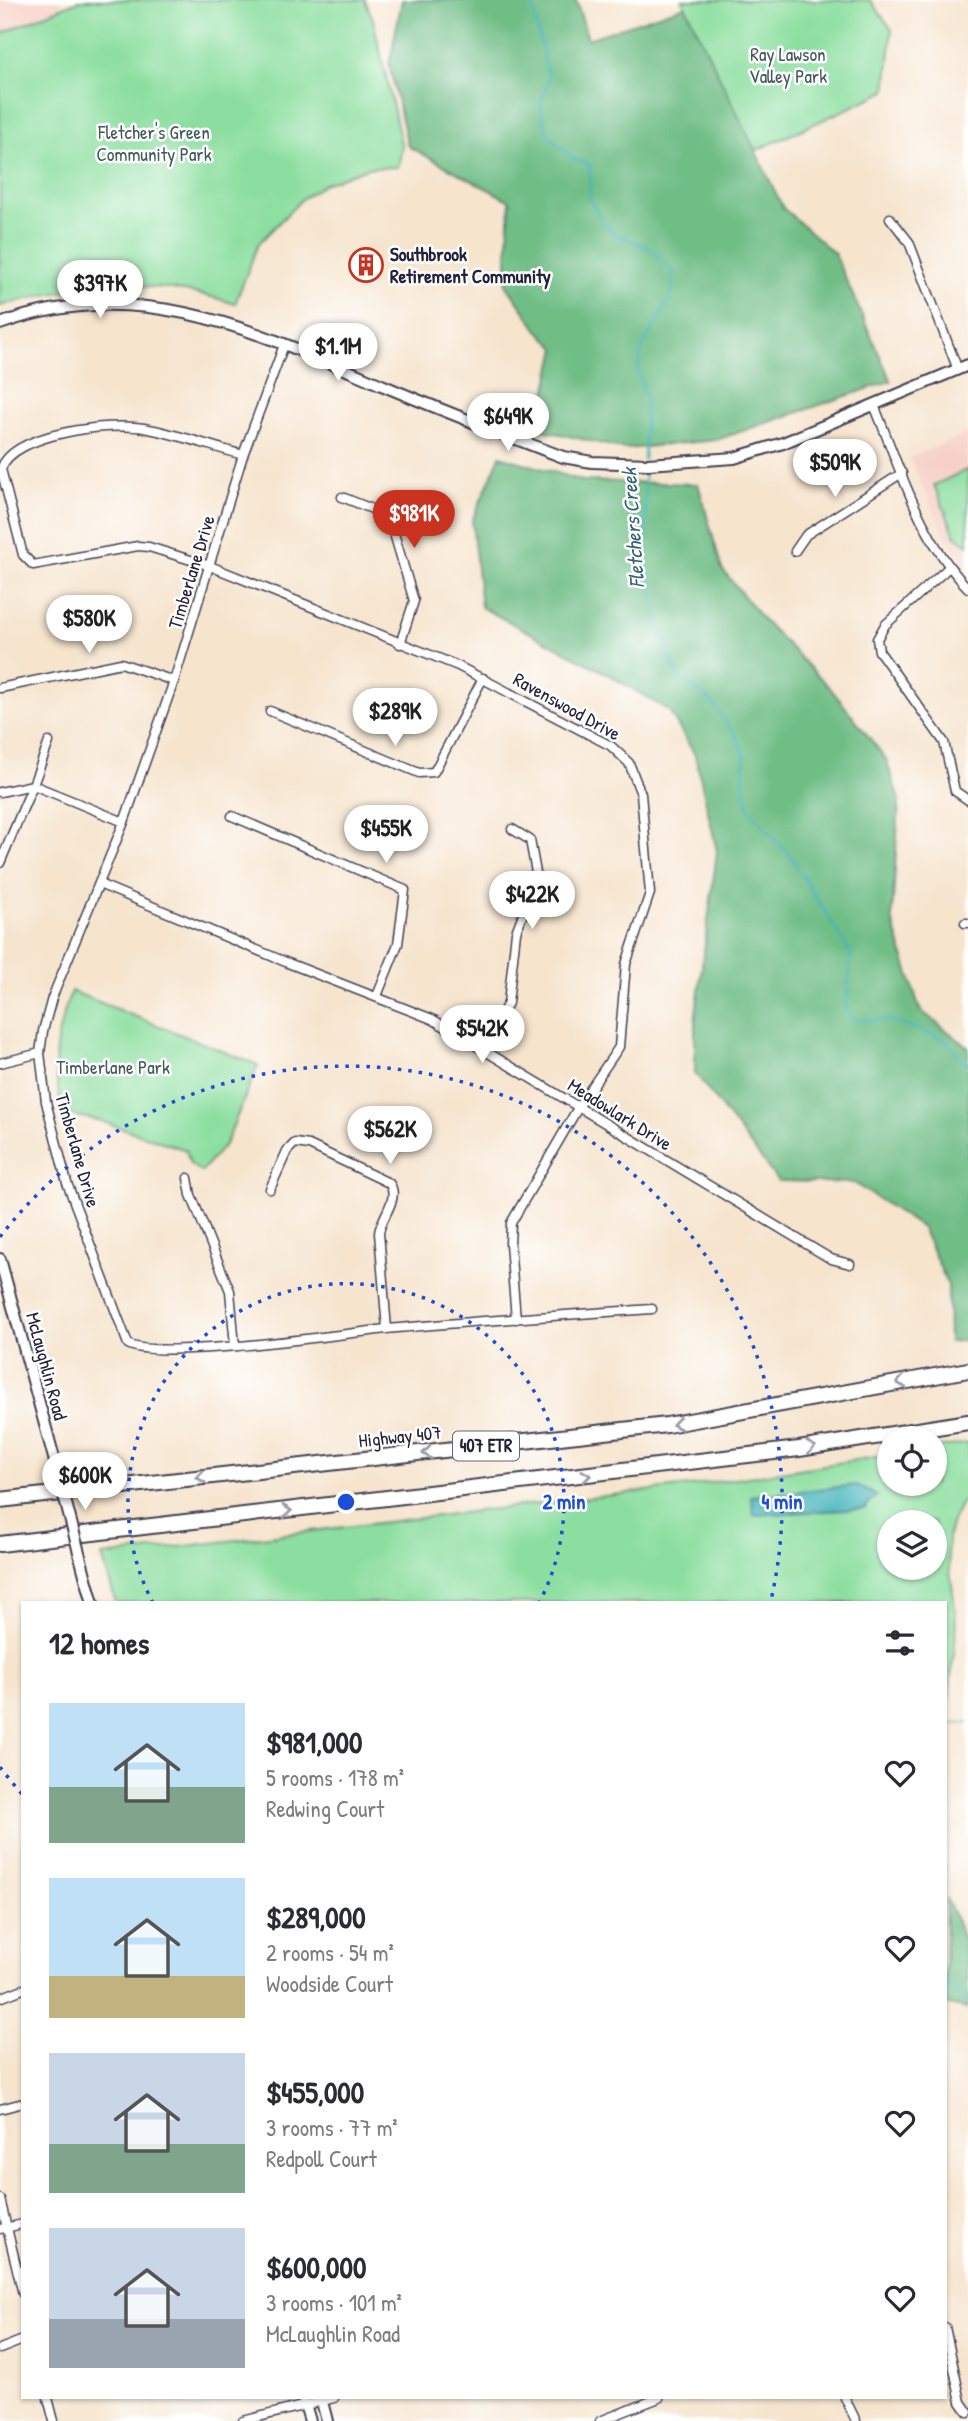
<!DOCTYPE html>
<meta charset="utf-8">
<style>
body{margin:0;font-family:"Patrick Hand",sans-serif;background:#f2f2f3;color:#2b2b33;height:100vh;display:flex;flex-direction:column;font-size:26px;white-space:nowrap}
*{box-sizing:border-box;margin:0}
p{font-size:23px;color:#7c7c81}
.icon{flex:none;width:38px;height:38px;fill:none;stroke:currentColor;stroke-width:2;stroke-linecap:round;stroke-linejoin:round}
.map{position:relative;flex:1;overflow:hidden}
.details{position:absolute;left:21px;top:1601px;width:926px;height:798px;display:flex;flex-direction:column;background:#fff;border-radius:0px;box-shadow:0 2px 5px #0004}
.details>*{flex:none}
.controls{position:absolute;left:877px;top:1426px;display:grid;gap:14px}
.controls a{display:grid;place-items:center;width:70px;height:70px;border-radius:50%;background:#fff;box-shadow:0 2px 5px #0004;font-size:35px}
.price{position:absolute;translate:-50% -60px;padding:0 16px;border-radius:24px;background:#fff;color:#222;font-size:23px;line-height:46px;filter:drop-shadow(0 2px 4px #0008)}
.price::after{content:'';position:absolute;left:50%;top:42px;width:21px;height:16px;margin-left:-10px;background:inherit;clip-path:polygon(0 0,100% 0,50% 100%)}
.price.current{background:#c8321e;color:#fff}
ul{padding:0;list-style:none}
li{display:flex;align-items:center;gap:21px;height:175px;padding:0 28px}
li span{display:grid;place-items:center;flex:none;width:196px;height:140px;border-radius:0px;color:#555}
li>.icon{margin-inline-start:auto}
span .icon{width:84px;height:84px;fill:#fffc;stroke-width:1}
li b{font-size:30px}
h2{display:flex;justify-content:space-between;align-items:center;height:84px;padding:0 28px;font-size:30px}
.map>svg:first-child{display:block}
.built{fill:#f7d1c8}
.green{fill:#8bde9f;stroke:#56806d;stroke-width:2;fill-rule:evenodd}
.forest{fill:#70bd86;stroke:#497060;stroke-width:2}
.water{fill:#45b4bc;stroke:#346b7c;stroke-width:2}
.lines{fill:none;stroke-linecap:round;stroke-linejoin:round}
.stream{stroke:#45b4bc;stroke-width:2.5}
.street-casing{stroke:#423f51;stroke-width:11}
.secondary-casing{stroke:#423f51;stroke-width:14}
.highway-casing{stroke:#423f51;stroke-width:18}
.street{stroke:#fff;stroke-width:8}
.secondary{stroke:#fff;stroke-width:10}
.highway{stroke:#fff;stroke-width:14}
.secondary-bridge-casing{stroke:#423f51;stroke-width:14;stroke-linecap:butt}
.secondary-bridge{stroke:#fff;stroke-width:10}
.oneway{stroke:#9c9ca7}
.ring{fill:none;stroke:#1d4ed8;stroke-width:3.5;stroke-dasharray:3.5 7}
.labels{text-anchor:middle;stroke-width:5;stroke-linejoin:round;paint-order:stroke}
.shield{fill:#fff;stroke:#646476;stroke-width:2}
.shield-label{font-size:18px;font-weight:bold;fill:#22223b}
.park-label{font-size:19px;fill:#425a59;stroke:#fff}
.poi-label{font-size:19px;font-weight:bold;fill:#22223b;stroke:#fff;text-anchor:start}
.street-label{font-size:19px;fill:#22223b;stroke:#fff}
.water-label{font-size:21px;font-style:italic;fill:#326475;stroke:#fff}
.centre{fill:#1d4ed8;stroke:#fff;stroke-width:3.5}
.ring-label{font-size:21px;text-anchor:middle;font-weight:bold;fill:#1d4ed8;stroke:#fff;stroke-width:5;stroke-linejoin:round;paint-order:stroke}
</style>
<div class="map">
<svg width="968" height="2421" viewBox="0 0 968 2421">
<rect width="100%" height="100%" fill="#fff"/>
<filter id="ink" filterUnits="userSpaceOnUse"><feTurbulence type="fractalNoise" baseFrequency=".0143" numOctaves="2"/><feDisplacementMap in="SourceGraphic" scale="14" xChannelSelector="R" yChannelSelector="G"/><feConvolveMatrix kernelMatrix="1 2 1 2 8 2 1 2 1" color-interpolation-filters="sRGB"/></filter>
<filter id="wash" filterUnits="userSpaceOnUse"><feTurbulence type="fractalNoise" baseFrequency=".00686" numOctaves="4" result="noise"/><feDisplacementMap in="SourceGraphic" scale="28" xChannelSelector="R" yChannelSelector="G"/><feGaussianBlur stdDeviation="1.57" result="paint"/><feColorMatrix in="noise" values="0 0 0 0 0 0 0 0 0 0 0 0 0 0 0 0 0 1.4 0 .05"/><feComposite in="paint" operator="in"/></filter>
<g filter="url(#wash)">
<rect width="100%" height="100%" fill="#f6e4cd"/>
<g class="built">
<path d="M0,0H59L62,7L0,34Z"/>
<path d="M968,433V566L946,537L909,458Z"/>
</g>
<g class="green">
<path d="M80,0H365L373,19L402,147L398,167L367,168L324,184L302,199L258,244L235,304C150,276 85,283 0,306V34Z"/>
<path d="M682,0H870L892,30L886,91L755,151Z"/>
<path d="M968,469V545L955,535L934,485Z"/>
<path d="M71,991L258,1065L226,1143L201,1172L190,1164L186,1150L101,1121L63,1113C50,1059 54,1043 71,991Z"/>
<path d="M968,1443V1496C934,1533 952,1566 955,1610C958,1639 951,1670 949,1698L945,1699V1603H116L102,1556L697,1485L889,1455V1484H934L935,1448ZM889,1522H934V1568H889Z"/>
</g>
<g class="forest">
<path d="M402,0H576L588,39L685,6L783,208L834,253L891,381L716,440L625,449L538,429L556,348L538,330L506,285L510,201L408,146L389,65Z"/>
<path d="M500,456L583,481L698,484L722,569L763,620L831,689L886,759L899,800L892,919L920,1010L968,1047V1340L949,1342L948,1285L922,1228L854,1183L778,1181L695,1073V1021L717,851L695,755L669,711L604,672L481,607L472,521Z"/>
<path d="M946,1898C968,1939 968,1963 968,2009L945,2004Z"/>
</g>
<path class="water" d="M857,1485L877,1496L864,1509L754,1515L751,1496Z"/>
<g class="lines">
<g class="stream">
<path d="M531,0L549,78L540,106L548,136L574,159L590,165V200L603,222L613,233L650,248L674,273L671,297L642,348L638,371L646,399L644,460"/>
<path d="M644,467L648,569L659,626L678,677L709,699L735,734L745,756L743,779L750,811L790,856L851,953L846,1012L856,1020H890L944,1039L968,1066"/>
<path d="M945,1723H968"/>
<path d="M945,1866V1870"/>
<path d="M945,1981L968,2005"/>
</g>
</g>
</g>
<g filter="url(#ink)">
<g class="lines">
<g class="street-casing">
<g id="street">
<path d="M890,218L909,242L958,370"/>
<path d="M284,345L243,455L174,681L124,822L52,998L43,1031L40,1053L46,1102L67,1183L128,1344C157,1361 342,1334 386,1329C475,1321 563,1315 652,1309"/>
<path d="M874,405C900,468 920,539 968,588"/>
<path d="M243,455C210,446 177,434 144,428C110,422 13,433 1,469L23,555L33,565L138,546L149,547L210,566L458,666L611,746L629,763L641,794L650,893L626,964L619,1047L579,1106L511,1223L510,1244L516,1319"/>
<path d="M342,497L387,515L390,520L414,601L400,644"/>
<path d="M795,551L806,535L902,473"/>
<path d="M948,568L885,625L877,639L879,651L944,742L955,791L968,800"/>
<path d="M0,688L121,663L174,681"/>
<path d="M270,711L419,773L434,772L483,678"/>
<path d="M0,792L33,785L49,742"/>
<path d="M232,816L405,890L398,944L377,996"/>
<path d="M0,863L33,785L124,822"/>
<path d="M99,884L288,963L432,1019L831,1259L850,1264"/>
<path d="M965,923H968"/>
<path d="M483,1049L508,1003L516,932L537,878L530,840L512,829"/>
<path d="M0,1063L40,1053"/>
<path d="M188,1178L191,1195L230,1291L235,1346"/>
<path d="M270,1189L287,1151L295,1143L309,1145L389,1183C401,1198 381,1216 379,1233L387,1329"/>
<path d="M0,1998L23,1989"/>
<path d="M0,2109L23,2103"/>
<path d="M0,2199L23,2294"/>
<path d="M0,2229L23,2224"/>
<path d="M945,2327L961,2402L968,2412"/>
<path d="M0,2349L23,2340"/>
<path d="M48,2398L54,2421"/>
<path d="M845,2398L856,2421"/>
<path d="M243,2421L334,2398"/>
<path d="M600,2421L659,2398"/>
</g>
</g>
<g class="secondary-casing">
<g id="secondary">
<path d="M0,324C137,273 258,332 384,386C443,411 503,434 563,457L592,462L648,464L734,458L783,443L968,365"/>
<path d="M0,1259L54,1458"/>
<path d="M85,1575L93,1603"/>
<path d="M303,2398L310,2421"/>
<path d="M321,2398L327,2421"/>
</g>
</g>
<g class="highway-casing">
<g id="highway">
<path d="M0,1500L667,1425L968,1370"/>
<path d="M0,1544L799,1449L968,1422"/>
</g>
</g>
<use href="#street" class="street"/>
<use href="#secondary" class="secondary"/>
<use href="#highway" class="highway"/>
<g class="secondary-bridge-casing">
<path id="secondary-bridge" d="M54,1458L85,1575"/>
</g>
<use href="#secondary-bridge" class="secondary-bridge"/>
</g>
<defs><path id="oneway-chevron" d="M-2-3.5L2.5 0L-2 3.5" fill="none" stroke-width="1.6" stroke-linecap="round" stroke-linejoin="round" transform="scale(1.75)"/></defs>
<g class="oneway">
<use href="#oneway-chevron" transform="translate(901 1382) rotate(170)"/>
<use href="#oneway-chevron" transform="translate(677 1424) rotate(170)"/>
<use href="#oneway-chevron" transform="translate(811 1447) rotate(-9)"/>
<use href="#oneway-chevron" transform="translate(427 1453) rotate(174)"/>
<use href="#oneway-chevron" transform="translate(586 1476) rotate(-7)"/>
<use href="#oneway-chevron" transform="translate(201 1477) rotate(174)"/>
<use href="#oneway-chevron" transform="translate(287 1511) rotate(-6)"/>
</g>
</g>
<g class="ring">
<path d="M153 1603A218 218 0 1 1 539 1603"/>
<path d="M22 1794A436 436 0 0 1 0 1767M0 1237A436 436 0 0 1 771 1600"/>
</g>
<defs>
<g id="building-ring" transform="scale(1.75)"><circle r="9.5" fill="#fff" stroke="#c8321e" stroke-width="1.5"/><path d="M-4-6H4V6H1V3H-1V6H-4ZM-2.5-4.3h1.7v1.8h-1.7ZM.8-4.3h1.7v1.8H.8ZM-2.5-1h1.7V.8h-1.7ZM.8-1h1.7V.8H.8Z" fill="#c8321e"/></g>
</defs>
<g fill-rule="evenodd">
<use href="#building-ring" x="366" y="265"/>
</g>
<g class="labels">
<rect class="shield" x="453" y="1431.5" width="66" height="29" rx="5"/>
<g class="shield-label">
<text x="486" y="1452">407 ETR</text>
</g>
<g class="park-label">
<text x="788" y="61">Ray Lawson<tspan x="788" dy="22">Valley Park</tspan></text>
<text x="154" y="139">Fletcher's Green<tspan x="154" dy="22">Community Park</tspan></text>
<text x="113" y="1074">Timberlane Park</text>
</g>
<g class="poi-label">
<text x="390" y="261">Southbrook<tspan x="390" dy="22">Retirement Community</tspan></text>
</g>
<g class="street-label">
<text transform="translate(191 572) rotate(-73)" y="7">Timberlane Drive</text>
<text transform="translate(567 706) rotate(29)" y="7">Ravenswood Drive</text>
<text transform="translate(620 1114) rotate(32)" y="7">Meadowlark Drive</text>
<text transform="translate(78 1150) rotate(74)" y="7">Timberlane Drive</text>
<text transform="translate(47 1366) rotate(75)" y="7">McLaughlin Road</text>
<text transform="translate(400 1436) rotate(-6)" y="7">Highway 407</text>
</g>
<g class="water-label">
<text transform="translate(633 528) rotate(-94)" y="7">Fletchers Creek</text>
</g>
</g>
<circle cx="346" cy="1502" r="10" class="centre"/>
<g class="ring-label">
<text x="564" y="1509">2 min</text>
<text x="782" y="1509">4 min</text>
</g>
</svg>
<div class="controls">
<a><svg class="icon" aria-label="locate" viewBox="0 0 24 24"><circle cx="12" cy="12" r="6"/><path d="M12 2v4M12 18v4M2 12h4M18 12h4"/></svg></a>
<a><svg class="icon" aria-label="layers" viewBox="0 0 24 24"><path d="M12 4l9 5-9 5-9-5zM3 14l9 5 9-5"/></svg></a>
</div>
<b class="price" style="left:100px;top:320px">$397K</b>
<b class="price" style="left:338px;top:383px">$1.1M</b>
<b class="price" style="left:508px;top:453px">$649K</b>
<b class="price" style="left:835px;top:499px">$509K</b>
<b class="price current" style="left:414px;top:550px">$981K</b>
<b class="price" style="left:89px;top:655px">$580K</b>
<b class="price" style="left:395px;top:748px">$289K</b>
<b class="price" style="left:386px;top:865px">$455K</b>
<b class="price" style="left:532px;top:931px">$422K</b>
<b class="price" style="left:482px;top:1065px">$542K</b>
<b class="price" style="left:390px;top:1166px">$562K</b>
<b class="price" style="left:85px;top:1512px">$600K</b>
<section class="details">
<h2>12 homes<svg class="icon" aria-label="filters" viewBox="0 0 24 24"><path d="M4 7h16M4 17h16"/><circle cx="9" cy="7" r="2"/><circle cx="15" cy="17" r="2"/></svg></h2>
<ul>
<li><span style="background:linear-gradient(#bfe0f5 60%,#7fa58c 0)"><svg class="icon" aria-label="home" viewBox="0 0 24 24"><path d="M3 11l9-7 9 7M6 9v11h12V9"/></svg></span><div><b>$981,000</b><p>5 rooms · 178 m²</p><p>Redwing Court</p></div><svg class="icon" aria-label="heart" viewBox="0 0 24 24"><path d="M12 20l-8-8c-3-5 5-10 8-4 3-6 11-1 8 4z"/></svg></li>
<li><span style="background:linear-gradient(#bfe0f5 70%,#c2b280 0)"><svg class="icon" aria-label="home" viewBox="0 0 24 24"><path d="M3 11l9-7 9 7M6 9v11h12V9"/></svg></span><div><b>$289,000</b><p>2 rooms · 54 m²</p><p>Woodside Court</p></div><svg class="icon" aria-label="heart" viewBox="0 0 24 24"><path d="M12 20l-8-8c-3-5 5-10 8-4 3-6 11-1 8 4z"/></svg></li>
<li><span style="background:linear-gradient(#c9d6e8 65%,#7fa58c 0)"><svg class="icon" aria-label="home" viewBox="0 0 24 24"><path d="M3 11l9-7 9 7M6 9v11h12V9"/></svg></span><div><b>$455,000</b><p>3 rooms · 77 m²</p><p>Redpoll Court</p></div><svg class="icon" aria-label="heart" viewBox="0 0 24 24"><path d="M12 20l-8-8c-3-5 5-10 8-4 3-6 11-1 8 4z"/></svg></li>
<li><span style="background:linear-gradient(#c9d6e8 65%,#9aa5b1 0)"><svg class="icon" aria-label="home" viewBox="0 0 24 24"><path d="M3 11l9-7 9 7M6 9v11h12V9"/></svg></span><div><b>$600,000</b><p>3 rooms · 101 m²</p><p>McLaughlin Road</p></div><svg class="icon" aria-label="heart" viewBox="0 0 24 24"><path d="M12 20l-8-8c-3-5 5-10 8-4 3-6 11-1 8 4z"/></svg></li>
</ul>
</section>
</div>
